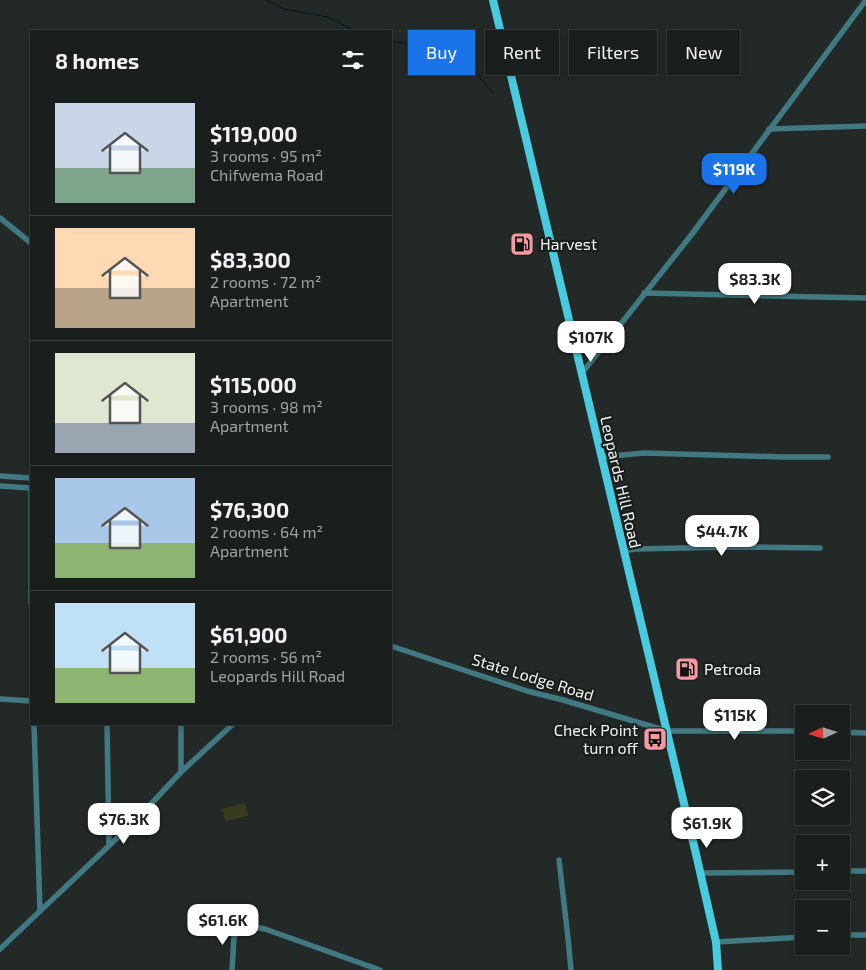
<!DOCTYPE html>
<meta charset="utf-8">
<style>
body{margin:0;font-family:"Exo 2",sans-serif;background:#232726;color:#f1f3f6;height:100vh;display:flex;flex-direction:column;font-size:19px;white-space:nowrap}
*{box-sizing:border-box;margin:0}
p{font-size:16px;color:#9fa2a4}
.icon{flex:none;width:28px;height:28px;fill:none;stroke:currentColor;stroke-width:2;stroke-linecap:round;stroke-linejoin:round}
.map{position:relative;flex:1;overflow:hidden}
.details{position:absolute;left:30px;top:30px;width:362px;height:695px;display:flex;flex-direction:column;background:#1a1f1d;border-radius:0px;box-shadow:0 2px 8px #0003,0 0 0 1px #383d3b}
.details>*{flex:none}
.top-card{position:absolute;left:408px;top:30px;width:382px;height:45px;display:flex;gap:10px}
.needle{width:32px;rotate:266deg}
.fabs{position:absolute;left:795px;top:705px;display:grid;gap:10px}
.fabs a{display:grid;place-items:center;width:55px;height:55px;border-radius:0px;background:#1a1f1d;box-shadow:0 2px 8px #0003,0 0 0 1px #383d3b;font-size:25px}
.price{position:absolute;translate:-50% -42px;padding:0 11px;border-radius:10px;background:#fff;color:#222;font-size:16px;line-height:32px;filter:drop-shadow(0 1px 2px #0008)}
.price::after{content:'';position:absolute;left:50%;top:30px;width:15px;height:11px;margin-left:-8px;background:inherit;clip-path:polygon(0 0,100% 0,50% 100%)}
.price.selected{background:#1a73e8;color:#fff}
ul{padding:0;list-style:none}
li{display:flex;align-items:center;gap:15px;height:125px;padding:0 25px}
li+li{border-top:1px solid #383d3b}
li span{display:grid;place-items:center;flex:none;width:140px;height:100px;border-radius:0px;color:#555}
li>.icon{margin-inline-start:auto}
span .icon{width:60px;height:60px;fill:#fffc;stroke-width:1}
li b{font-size:21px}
h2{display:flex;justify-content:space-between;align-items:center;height:60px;padding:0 25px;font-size:21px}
.tag{padding:0 18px;border-radius:0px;background:#1a1f1d;box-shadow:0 2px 8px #0003,0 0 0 1px #383d3b;font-size:18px;line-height:45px}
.tag.selected{background:#1a73e8;color:#fff}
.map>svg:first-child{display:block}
.green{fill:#393b1e}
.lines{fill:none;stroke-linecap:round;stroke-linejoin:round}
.stream{stroke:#001424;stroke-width:1}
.minor{stroke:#417983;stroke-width:5.5}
.major{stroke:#49cadf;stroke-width:8}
.labels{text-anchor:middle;stroke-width:4.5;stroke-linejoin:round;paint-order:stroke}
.poi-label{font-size:16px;fill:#f0f4f3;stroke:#1a1f1e;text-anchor:start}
.street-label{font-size:16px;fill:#f0f4f3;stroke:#1a1f1e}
</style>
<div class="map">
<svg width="866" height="970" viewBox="0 0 866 970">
<rect width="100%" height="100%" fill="#232927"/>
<path class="green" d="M245,803L248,816L225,821L222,809Z"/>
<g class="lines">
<g class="stream">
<path d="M266,0L284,9L328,17L355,31"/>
<path d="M391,42H396C421,45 448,46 467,63C477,72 483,84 493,93"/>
</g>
<g class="minor">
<path d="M769,129L866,126"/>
<path d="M0,218L31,243"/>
<path d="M644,293L866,298"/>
<path d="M582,373L692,234L866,0"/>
<path d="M601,457L644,453L784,457H828"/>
<path d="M0,476L31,478"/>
<path d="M0,486L31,488"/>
<path d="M31,488V603"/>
<path d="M623,551L635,549L735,547L820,548"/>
<path d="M391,646L527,691L563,700L667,731H804"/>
<path d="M0,699L31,701"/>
<path d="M34,724L40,911"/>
<path d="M107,724L109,845"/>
<path d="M841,732L866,733"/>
<path d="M181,772V724"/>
<path d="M559,860L568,938L571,970"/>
<path d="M841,871H866"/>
<path d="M700,873L804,872"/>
<path d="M841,935H866"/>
<path d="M716,942L804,937"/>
<path d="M0,949L134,822L181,772L233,724"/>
<path d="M232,970L234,937L239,930L255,927L265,929L380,970"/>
</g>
<path class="major" d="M493,0L696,854L716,942L718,970"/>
</g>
<defs>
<g id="fuel-square" transform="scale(1.25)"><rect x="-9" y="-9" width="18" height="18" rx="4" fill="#f49aa2" stroke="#1a1f1e"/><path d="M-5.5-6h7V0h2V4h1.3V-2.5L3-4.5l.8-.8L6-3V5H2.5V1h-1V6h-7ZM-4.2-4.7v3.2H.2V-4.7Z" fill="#111"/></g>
<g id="bus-square" transform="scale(1.25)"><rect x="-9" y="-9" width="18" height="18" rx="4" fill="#f49aa2" stroke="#1a1f1e"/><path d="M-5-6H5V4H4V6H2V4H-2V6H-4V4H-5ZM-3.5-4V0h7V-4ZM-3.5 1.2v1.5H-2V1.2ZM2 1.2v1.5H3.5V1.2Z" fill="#111"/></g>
</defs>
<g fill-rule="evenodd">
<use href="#fuel-square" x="522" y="244"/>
<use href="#fuel-square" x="687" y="669"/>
<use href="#bus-square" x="655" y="739"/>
</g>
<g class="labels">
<g class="poi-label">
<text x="540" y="250">Harvest</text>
<text x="704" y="675">Petroda</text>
<text x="638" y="736" text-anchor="end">Check Point<tspan x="638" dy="18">turn off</tspan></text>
</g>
<g class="street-label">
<text transform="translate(621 482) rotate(77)" y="6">Leopards Hill Road</text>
<text transform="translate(533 677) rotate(17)" y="6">State Lodge Road</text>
</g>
</g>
</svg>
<div class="fabs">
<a><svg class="needle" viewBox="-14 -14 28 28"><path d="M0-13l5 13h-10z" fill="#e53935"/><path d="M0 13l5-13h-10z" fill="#9fa2a4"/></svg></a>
<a><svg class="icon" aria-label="layers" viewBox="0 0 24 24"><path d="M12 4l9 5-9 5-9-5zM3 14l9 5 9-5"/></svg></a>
<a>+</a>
<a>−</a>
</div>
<b class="price selected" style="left:734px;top:195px">$119K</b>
<b class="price" style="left:755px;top:305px">$83.3K</b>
<b class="price" style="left:591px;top:363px">$107K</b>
<b class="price" style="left:722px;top:557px">$44.7K</b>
<b class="price" style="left:735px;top:741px">$115K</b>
<b class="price" style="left:124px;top:845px">$76.3K</b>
<b class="price" style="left:707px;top:849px">$61.9K</b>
<b class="price" style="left:223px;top:946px">$61.6K</b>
<div class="top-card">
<a class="tag selected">Buy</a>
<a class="tag">Rent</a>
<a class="tag">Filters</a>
<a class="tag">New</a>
</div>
<section class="details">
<h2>8 homes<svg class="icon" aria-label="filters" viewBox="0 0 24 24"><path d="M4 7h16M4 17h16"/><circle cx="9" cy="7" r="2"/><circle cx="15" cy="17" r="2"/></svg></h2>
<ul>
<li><span style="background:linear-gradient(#c9d6e8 65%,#7fa58c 0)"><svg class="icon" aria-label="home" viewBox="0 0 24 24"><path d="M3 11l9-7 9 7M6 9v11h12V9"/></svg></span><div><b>$119,000</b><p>3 rooms · 95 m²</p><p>Chifwema Road</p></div></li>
<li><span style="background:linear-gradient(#ffd9b3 60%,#b9a48a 0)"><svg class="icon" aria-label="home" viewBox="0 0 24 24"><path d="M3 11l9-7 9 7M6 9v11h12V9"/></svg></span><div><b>$83,300</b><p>2 rooms · 72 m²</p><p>Apartment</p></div></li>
<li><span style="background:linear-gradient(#dfe7d0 70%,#9aa5b1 0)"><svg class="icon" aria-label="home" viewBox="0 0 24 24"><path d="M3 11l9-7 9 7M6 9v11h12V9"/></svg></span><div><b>$115,000</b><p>3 rooms · 98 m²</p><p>Apartment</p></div></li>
<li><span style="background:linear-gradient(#a9c7e8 65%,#8fb573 0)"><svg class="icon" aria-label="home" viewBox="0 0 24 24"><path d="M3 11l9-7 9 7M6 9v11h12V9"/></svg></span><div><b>$76,300</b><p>2 rooms · 64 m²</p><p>Apartment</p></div></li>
<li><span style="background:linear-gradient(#bfe0f5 65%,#8fb573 0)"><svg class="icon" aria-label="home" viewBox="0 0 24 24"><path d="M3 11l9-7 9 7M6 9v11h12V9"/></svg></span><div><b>$61,900</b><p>2 rooms · 56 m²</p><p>Leopards Hill Road</p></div></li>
</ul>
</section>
</div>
